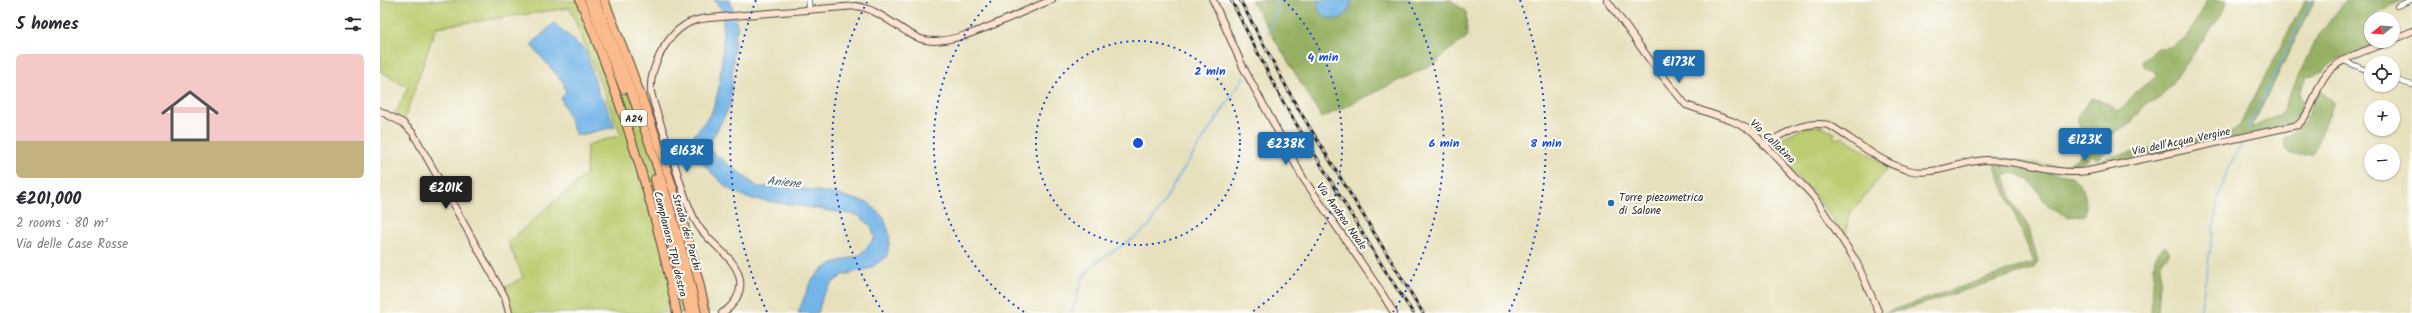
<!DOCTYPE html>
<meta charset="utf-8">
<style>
body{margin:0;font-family:Kalam,sans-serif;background:#f2f2f3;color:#2b2b33;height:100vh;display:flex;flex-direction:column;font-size:15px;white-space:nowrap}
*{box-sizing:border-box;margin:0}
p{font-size:13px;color:#7c7c81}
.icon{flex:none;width:22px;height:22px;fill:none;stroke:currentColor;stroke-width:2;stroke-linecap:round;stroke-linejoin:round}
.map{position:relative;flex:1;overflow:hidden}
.sheet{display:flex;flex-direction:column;background:#fff;width:380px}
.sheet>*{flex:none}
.needle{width:26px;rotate:253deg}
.fabs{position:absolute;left:1984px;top:12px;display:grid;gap:8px}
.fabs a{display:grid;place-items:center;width:36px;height:36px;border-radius:50%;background:#fff;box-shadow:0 1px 3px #0004;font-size:20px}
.price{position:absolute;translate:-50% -34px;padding:0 9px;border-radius:4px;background:#1f6fb2;color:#fff;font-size:13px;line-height:26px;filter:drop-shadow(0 1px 2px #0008)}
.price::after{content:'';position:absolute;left:50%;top:24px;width:12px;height:9px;margin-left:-6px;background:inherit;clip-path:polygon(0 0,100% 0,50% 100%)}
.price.current{background:#222;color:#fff}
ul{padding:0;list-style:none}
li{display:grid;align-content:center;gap:8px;height:212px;padding:0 16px}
li span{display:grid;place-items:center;height:124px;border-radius:6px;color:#555}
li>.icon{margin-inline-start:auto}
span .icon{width:72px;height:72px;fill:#fffc;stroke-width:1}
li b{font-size:17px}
h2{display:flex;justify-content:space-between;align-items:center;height:48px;padding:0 16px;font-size:17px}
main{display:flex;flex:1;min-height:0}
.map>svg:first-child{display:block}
.green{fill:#bccc6f;stroke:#747c4d}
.forest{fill:#95b062;stroke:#606e46}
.water{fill:#73b5e8;stroke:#4f708a}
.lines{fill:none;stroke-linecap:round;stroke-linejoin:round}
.stream{stroke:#73b5e8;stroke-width:1.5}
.street-casing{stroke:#474641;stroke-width:6}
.secondary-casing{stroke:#474641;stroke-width:8}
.highway-casing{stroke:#474641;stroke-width:10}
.street{stroke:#fff;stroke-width:4.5}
.secondary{stroke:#fde4d1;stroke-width:6}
.highway{stroke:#fbbb8c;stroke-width:8}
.rail-casing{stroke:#2b2b2b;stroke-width:3}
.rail{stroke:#fdfcf7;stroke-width:1.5;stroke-dasharray:4.5;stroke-linecap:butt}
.ring{fill:none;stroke:#1d4ed8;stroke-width:2;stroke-dasharray:2 4}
.poi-dot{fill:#1f6fb2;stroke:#fdfcf7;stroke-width:1.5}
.labels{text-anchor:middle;stroke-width:4;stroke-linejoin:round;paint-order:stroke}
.shield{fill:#fdfcf7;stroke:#6a6a68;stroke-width:1}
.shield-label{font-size:10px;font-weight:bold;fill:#2b2b2b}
.street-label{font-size:11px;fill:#2b2b2b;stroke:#fdfcf7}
.poi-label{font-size:11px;fill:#2b2b2b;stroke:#fdfcf7;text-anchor:start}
.water-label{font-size:12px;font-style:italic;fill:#445b6d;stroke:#fdfcf7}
.centre{fill:#1d4ed8;stroke:#fdfcf7;stroke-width:2}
.ring-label{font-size:12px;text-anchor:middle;font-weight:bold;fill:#1d4ed8;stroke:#fdfcf7;stroke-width:4;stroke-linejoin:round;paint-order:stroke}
</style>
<main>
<section class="sheet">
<h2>5 homes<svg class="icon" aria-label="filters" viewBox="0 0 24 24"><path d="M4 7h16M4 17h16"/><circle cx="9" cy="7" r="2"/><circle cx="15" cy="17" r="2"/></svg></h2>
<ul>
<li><span style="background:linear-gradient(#f6c9c9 70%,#c2b280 0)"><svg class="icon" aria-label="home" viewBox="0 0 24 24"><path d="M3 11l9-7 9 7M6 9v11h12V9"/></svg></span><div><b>€201,000</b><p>2 rooms · 80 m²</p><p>Via delle Case Rosse</p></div></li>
</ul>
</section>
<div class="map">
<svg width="2032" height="313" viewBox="0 0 2032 313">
<rect width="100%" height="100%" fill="#fdfcf7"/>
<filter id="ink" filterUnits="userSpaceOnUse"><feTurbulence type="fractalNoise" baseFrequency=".025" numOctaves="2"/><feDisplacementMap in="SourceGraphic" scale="8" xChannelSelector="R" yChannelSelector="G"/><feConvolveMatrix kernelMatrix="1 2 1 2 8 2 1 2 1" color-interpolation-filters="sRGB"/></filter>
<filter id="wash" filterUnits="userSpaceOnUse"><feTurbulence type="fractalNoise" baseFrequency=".012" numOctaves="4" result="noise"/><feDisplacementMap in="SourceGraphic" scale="16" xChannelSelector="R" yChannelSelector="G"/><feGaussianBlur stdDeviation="0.9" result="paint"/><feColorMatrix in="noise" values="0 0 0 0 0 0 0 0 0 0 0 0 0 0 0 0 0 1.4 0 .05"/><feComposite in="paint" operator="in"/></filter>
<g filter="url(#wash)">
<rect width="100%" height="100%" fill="#e7e0bc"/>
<g class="green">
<path d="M0,0H228L275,128L328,313H129L121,290L143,277L128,242L206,174L207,145L241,135L190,8L56,27L24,121L14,116L28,87L0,71Z"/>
<path d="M1442,126L1455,133L1453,137L1457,139L1463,137L1509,167L1468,216L1466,237L1434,194L1399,157L1392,146L1395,141L1426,127Z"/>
<path d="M1614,157L1689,168L1697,167C1683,177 1632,162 1614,159Z"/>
</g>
<g class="forest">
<path d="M871,0H1071L1086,12L1087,37L1059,58V61L942,118Z"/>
<path d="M1827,0H1847L1841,15L1795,80L1781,97L1766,104L1751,123L1733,133L1722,156L1717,159L1712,155L1697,167L1684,166L1698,158L1706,149C1702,119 1687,125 1712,98L1729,104L1737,111L1741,110L1757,91L1778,76L1776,72L1764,66L1762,61L1778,48L1790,47L1805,39L1821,13Z"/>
<path d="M1925,0H1935L1871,128L1901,114L1935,40L1966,0H2022L1995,14L1997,19H1991V41H2001L1956,60L1943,71L1927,77L1919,92L1921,100L1925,102L1923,112L1909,126L1726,164L1723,163V159L1728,157L1852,132L1860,124Z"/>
<path d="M1939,90L1954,102L1933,154C1918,156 1902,158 1905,138L1924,123Z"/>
<path d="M1614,164L1691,176C1706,187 1707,198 1705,215L1687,217L1667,204L1650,181L1635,172L1624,176L1633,202L1649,228L1658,261L1654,268L1524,310L1504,313L1654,262Z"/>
<path d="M1785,246L1790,253L1781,263L1778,313H1771L1775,256Z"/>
</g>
<g class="water">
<path d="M334,0H350L358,29L355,33L350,106L327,148L378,187H413L455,194L489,203L504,218L510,236L507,256L491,268L463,275L451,284L443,295L438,313H418L430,283L440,271L453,263L480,255L495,238L491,226L478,215L367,198L346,187L309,150L308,143L332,112L339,88L343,48V11Z"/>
<path d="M938,0H971C971,29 933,22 938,0Z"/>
<path d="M174,23L206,51L219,95L224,100L235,127L196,136L181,98L186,93L183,82L151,45Z"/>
</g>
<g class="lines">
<g class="stream">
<path d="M888,33L898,10L896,0"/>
<path d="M870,68L873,63"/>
<path d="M1867,130L1932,0"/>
<path d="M692,313L702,278L715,263L754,238L770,225L799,176L864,77"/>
<path d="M1820,313L1839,196L1848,169L1862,143"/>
</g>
</g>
</g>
<g filter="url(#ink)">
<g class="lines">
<g class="street-casing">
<g id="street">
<path d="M429,0V8"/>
<path d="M2017,6L2031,0"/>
<path d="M1964,61L1991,72"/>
<path d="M2013,79L2032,85"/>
</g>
</g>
<g class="secondary-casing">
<g id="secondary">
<path d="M833,0L863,67L923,178L998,287L1014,313"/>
<path d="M1227,0L1272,63L1306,105L1352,121L1372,131L1434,197L1476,261L1499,313"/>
<path d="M2013,40L2032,31"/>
<path d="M0,111L23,123L33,133L125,297L129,313"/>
<path d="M1384,145C1405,133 1425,120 1449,125C1473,139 1502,164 1528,170C1552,177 1581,161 1606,160C1641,160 1673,176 1708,171L1918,125C1931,113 1934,95 1943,79C1956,57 1988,51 2010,41"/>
<path d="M342,313C354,306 362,293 360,280C356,255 327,244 316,222C305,202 299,178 292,156C285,135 276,114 271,92C269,70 285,37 305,25C312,20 321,19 329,18L476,6C500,9 518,30 541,39C572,50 640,11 672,0"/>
</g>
</g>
<g class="highway-casing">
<g id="highway">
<path d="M200,0C242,101 275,206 297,313"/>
<path d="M209,0L244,89"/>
<path d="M215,0C257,101 294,206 317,313"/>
<path d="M224,0C265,102 303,205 326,313"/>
<path d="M275,179L310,313"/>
</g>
</g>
<use href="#street" class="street"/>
<use href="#secondary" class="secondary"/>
<use href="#highway" class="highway"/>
<g class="rail-casing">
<g id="rail">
<path d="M851,0L903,102L1006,272L1033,313"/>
<path d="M860,0L916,105L1043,313"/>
</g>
</g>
<use href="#rail" class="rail"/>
</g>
</g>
<g class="ring">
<circle cx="758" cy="143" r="102"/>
<path d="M644 312A204 204 0 0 1 612 0M904 0A204 204 0 0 1 872 312"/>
<path d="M503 312A306 306 0 0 1 487 2M1029 2A306 306 0 0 1 1013 312"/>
<path d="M387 312A408 408 0 0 1 376 0M1140 0A408 408 0 0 1 1129 312"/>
</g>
<circle class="poi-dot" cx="1231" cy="203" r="4"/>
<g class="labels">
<rect class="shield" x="241" y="110" width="26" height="16" rx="3"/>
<g class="shield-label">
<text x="254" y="122">A24</text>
</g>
<g class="street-label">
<text transform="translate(1393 141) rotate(44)" y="4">Via Collatina</text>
<text transform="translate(1801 141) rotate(-12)" y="4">Via dell'Acqua Vergine</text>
<text transform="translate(962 216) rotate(55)" y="4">Via Andrea Noale</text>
<text transform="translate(307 232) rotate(74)" y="4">Strada dei Parchi</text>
<text transform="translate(291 244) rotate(76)" y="4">Complanare TPU destra</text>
</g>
<g class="poi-label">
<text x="1239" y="201">Torre piezometrica<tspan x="1239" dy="13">di Salone</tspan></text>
</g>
<g class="water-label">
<text transform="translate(404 182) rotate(5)" y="4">Aniene</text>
</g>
</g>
<circle cx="758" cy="143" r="6" class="centre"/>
<g class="ring-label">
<text x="943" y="61">4 min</text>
<text x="830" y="75">2 min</text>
<text x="1064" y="147">6 min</text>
<text x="1166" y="147">8 min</text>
</g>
</svg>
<div class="fabs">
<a><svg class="needle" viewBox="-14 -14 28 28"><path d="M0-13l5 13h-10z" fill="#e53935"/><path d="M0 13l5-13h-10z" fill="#7c7c81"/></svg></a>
<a><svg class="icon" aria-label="locate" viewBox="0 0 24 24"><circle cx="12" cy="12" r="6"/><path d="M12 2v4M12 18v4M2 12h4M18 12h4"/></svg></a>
<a>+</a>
<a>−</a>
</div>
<b class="price" style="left:1299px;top:84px">€173K</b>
<b class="price" style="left:1705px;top:162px">€123K</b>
<b class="price" style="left:906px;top:166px">€238K</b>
<b class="price" style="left:307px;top:173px">€163K</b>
<b class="price current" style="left:66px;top:210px">€201K</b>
</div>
</main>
